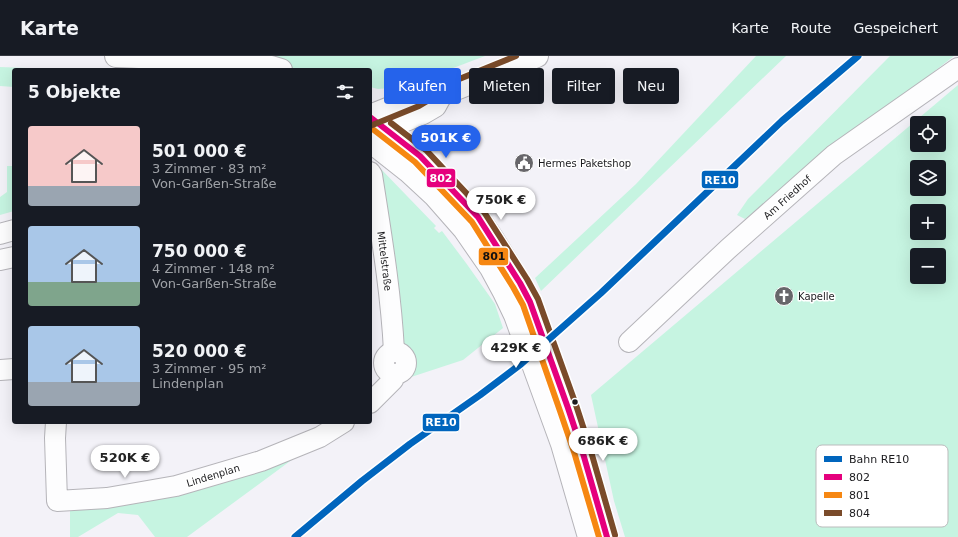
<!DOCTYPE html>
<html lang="de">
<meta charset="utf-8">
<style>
body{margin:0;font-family:"DejaVu Sans",sans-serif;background:#242831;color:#f1f3f6;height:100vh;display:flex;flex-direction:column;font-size:15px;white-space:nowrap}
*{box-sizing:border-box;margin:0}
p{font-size:13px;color:#9ea1a6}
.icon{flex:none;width:22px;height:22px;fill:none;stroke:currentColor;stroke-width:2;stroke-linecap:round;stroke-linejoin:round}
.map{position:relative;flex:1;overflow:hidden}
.details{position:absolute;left:12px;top:12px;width:360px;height:356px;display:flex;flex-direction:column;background:#171b24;border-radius:4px;box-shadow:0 4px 16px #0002}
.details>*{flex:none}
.guide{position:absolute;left:384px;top:12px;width:380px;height:36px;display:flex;gap:8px}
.buttons{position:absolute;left:910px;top:60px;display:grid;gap:8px}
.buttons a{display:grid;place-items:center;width:36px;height:36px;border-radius:4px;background:#171b24;box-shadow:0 4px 16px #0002;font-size:20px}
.price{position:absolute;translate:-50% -34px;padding:0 9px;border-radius:14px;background:#fff;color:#222;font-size:13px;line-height:26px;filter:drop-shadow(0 1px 2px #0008)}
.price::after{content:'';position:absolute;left:50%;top:24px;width:12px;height:9px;margin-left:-6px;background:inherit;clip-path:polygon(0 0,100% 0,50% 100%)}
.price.active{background:#2563eb;color:#fff}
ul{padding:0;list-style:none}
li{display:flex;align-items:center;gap:12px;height:100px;padding:0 16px}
li span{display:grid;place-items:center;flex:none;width:112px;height:80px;border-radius:4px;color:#555}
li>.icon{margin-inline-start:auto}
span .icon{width:48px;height:48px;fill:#fffc;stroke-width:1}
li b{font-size:17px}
h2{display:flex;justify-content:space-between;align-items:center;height:48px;padding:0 16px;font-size:17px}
.tag{padding:0 14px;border-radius:4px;background:#171b24;box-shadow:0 4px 16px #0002;font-size:14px;line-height:36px}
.tag.active{background:#2563eb;color:#fff}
header{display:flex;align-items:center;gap:24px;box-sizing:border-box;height:56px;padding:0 20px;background:#171b24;border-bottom:1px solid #363941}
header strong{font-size:19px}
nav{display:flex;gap:22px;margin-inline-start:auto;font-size:14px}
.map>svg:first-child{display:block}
.green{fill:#c6f4e1;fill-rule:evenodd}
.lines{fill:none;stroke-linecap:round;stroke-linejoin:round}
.minor-casing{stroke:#b5b4b9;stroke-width:22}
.major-casing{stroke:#b5b4b9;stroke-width:24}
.minor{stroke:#fdfdfe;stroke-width:20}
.major{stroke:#fdfdfe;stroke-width:22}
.bus-1-casing{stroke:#fff;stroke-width:9}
.bus-2-casing{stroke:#fff;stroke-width:9}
.bus-3-casing{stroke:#fff;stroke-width:9}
.bus-1{stroke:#e5007d;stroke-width:6}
.bus-2{stroke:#f68712;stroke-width:6}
.bus-3{stroke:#7a4b2a;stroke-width:6}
.rail-1-casing{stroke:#fff;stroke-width:10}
.rail-1{stroke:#0065bd;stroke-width:7}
.bus-dot{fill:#1b1b1e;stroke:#fff;stroke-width:1.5}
.labels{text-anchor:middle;stroke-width:3;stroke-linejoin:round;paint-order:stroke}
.poi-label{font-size:10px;fill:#1b1b1e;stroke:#fff;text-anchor:start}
.street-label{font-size:10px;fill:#1b1b1e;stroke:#fff}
.key{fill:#fff;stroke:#bbbbbc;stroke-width:1}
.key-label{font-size:11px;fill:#1b1b1e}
.line-badge{stroke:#fff;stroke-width:1.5}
.badge-label{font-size:11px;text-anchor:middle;font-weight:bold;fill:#fff}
.pale-badge-label{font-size:11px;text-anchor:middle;font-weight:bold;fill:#111}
</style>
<header>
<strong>Karte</strong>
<nav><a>Karte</a><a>Route</a><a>Gespeichert</a></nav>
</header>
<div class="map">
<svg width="958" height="481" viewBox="0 0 958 481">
<rect width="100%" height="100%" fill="#f3f2f8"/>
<g class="green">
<path d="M230,0H485L403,31L378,33L370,31V14H298L278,7Z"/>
<path d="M756,0H786L541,235L535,222L636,128Z"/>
<path d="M890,0H954L745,163L737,159L748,143Z"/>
<path d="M0,11L83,14H14V31L0,30Z"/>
<path d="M958,29V481H625L614,445L591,339ZM917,67H939V89H917ZM917,111H939V133H917ZM917,155H939V177H917ZM917,199H939V221H917Z"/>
<path d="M7,110H14V155L0,159V141L7,136Z"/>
<path d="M378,110L436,170L434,172L439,177L442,175L466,207L495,248L503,272L463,304L402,324Z"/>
<path d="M297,400L187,481H155L138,459L118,457L78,481H70V447Z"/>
</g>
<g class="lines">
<g class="minor-casing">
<g id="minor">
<path d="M370,116L372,119C381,177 391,236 394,295"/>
<path d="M0,178L14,174"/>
<path d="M0,204L14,201"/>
<path d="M629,286L728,193L834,99L958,12"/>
<circle cx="395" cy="307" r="11"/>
<path d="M0,314L14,313"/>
<path d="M370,347L393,324V318"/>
<path d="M56,366L55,382L57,445L107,442L176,430L261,405L320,381L344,366"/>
</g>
</g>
<g class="major-casing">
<g id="major">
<path d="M116,0L209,4L234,8L271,11L281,14"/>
<path d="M370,60L430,36L441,39L537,0"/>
<path d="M370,61L420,100L478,161L494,185L520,227L530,246L568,352L582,394L607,481"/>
<path d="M374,77L423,57L435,50L441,39"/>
<path d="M370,85L408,115L435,140L464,173L491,212L504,236L515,259L562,388L589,481"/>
</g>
</g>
<use href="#minor" class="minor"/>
<use href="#major" class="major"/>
<g class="bus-1-casing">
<path id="bus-1" d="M370,61L420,100L478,161L520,227L530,246L568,352L582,394L607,481"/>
</g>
<g class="bus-2-casing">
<path id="bus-2" d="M370,71L415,106L472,166L513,231L523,249L560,355L574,396L599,481"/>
</g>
<g class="bus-3-casing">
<g id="bus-3">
<path d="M391,67L426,94L484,156L527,223L538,243L576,349L590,392L615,479"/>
<path d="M370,70L419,50L429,44L437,32L516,0"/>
</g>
</g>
<use href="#bus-1" class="bus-1"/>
<use href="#bus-2" class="bus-2"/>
<use href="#bus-3" class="bus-3"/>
<g class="rail-1-casing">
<path id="rail-1" d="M295,481L362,425L410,388L480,339L521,308L601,237L782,65L858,0"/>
</g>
<use href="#rail-1" class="rail-1"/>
</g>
<defs>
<g id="civic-disc" transform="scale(1)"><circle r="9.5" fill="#67666a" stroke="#fff"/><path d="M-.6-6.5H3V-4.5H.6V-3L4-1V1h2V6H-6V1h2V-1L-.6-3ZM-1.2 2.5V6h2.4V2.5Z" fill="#fff"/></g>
<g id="church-disc" transform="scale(1)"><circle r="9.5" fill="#67666a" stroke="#fff"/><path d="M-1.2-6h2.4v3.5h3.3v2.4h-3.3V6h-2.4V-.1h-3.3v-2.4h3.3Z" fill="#fff"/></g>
</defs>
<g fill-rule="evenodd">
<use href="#civic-disc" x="524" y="107"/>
<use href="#church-disc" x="784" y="240"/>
</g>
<circle class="bus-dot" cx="575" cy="346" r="3.5"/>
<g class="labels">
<g class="poi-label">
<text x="538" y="111">Hermes Paketshop</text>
<text x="798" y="244">Kapelle</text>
</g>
<g class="street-label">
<text transform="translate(787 141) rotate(-42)" y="4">Am Friedhof</text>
<text transform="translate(385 205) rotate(83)" y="4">Mittelstraße</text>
<text transform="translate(213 419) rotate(-17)" y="4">Lindenplan</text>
</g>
</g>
<rect x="816" y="389" width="132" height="82" rx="6" class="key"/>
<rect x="824" y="400" width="18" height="6" fill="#0065bd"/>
<rect x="824" y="418" width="18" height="6" fill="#e5007d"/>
<rect x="824" y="436" width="18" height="6" fill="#f68712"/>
<rect x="824" y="454" width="18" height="6" fill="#7a4b2a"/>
<g class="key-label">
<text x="849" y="407">Bahn RE10</text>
<text x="849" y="425">802</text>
<text x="849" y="443">801</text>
<text x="849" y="461">804</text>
</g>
<g class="line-badge">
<rect x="426" y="112" width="30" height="20" rx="4" fill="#e5007d"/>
<rect x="701" y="114" width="38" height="19" rx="4" fill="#0065bd"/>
<rect x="478" y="191" width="31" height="19" rx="4" fill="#f68712"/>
<rect x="422" y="357" width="38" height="19" rx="4" fill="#0065bd"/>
</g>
<g class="badge-label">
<text x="441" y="126">802</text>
<text x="720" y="128">RE10</text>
<text x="441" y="370">RE10</text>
</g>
<g class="pale-badge-label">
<text x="494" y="204">801</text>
</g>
</svg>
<div class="buttons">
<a><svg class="icon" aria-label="locate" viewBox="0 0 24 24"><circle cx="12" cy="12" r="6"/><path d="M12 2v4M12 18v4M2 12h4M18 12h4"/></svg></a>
<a><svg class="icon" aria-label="layers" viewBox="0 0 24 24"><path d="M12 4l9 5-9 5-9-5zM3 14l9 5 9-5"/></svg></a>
<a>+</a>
<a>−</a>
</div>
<b class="price active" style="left:446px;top:103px">501K €</b>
<b class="price" style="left:501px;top:165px">750K €</b>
<b class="price" style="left:516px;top:313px">429K €</b>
<b class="price" style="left:603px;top:406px">686K €</b>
<b class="price" style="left:125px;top:423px">520K €</b>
<div class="guide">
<a class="tag active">Kaufen</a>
<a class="tag">Mieten</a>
<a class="tag">Filter</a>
<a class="tag">Neu</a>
</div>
<section class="details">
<h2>5 Objekte<svg class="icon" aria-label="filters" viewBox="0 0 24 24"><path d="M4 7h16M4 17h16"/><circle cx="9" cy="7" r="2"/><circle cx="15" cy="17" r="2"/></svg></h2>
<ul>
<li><span style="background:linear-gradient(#f6c9c9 75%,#9aa5b1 0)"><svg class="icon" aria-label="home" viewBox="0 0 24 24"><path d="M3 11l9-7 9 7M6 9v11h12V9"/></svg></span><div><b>501 000 €</b><p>3 Zimmer · 83 m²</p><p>Von-Garßen-Straße</p></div></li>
<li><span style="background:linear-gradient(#a9c7e8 70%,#7fa58c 0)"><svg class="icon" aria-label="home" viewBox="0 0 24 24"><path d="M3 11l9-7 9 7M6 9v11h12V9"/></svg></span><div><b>750 000 €</b><p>4 Zimmer · 148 m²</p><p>Von-Garßen-Straße</p></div></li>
<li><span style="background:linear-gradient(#a9c7e8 70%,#9aa5b1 0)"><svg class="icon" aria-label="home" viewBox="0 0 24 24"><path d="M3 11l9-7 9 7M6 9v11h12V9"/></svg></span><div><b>520 000 €</b><p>3 Zimmer · 95 m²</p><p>Lindenplan</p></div></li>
</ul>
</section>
</div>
